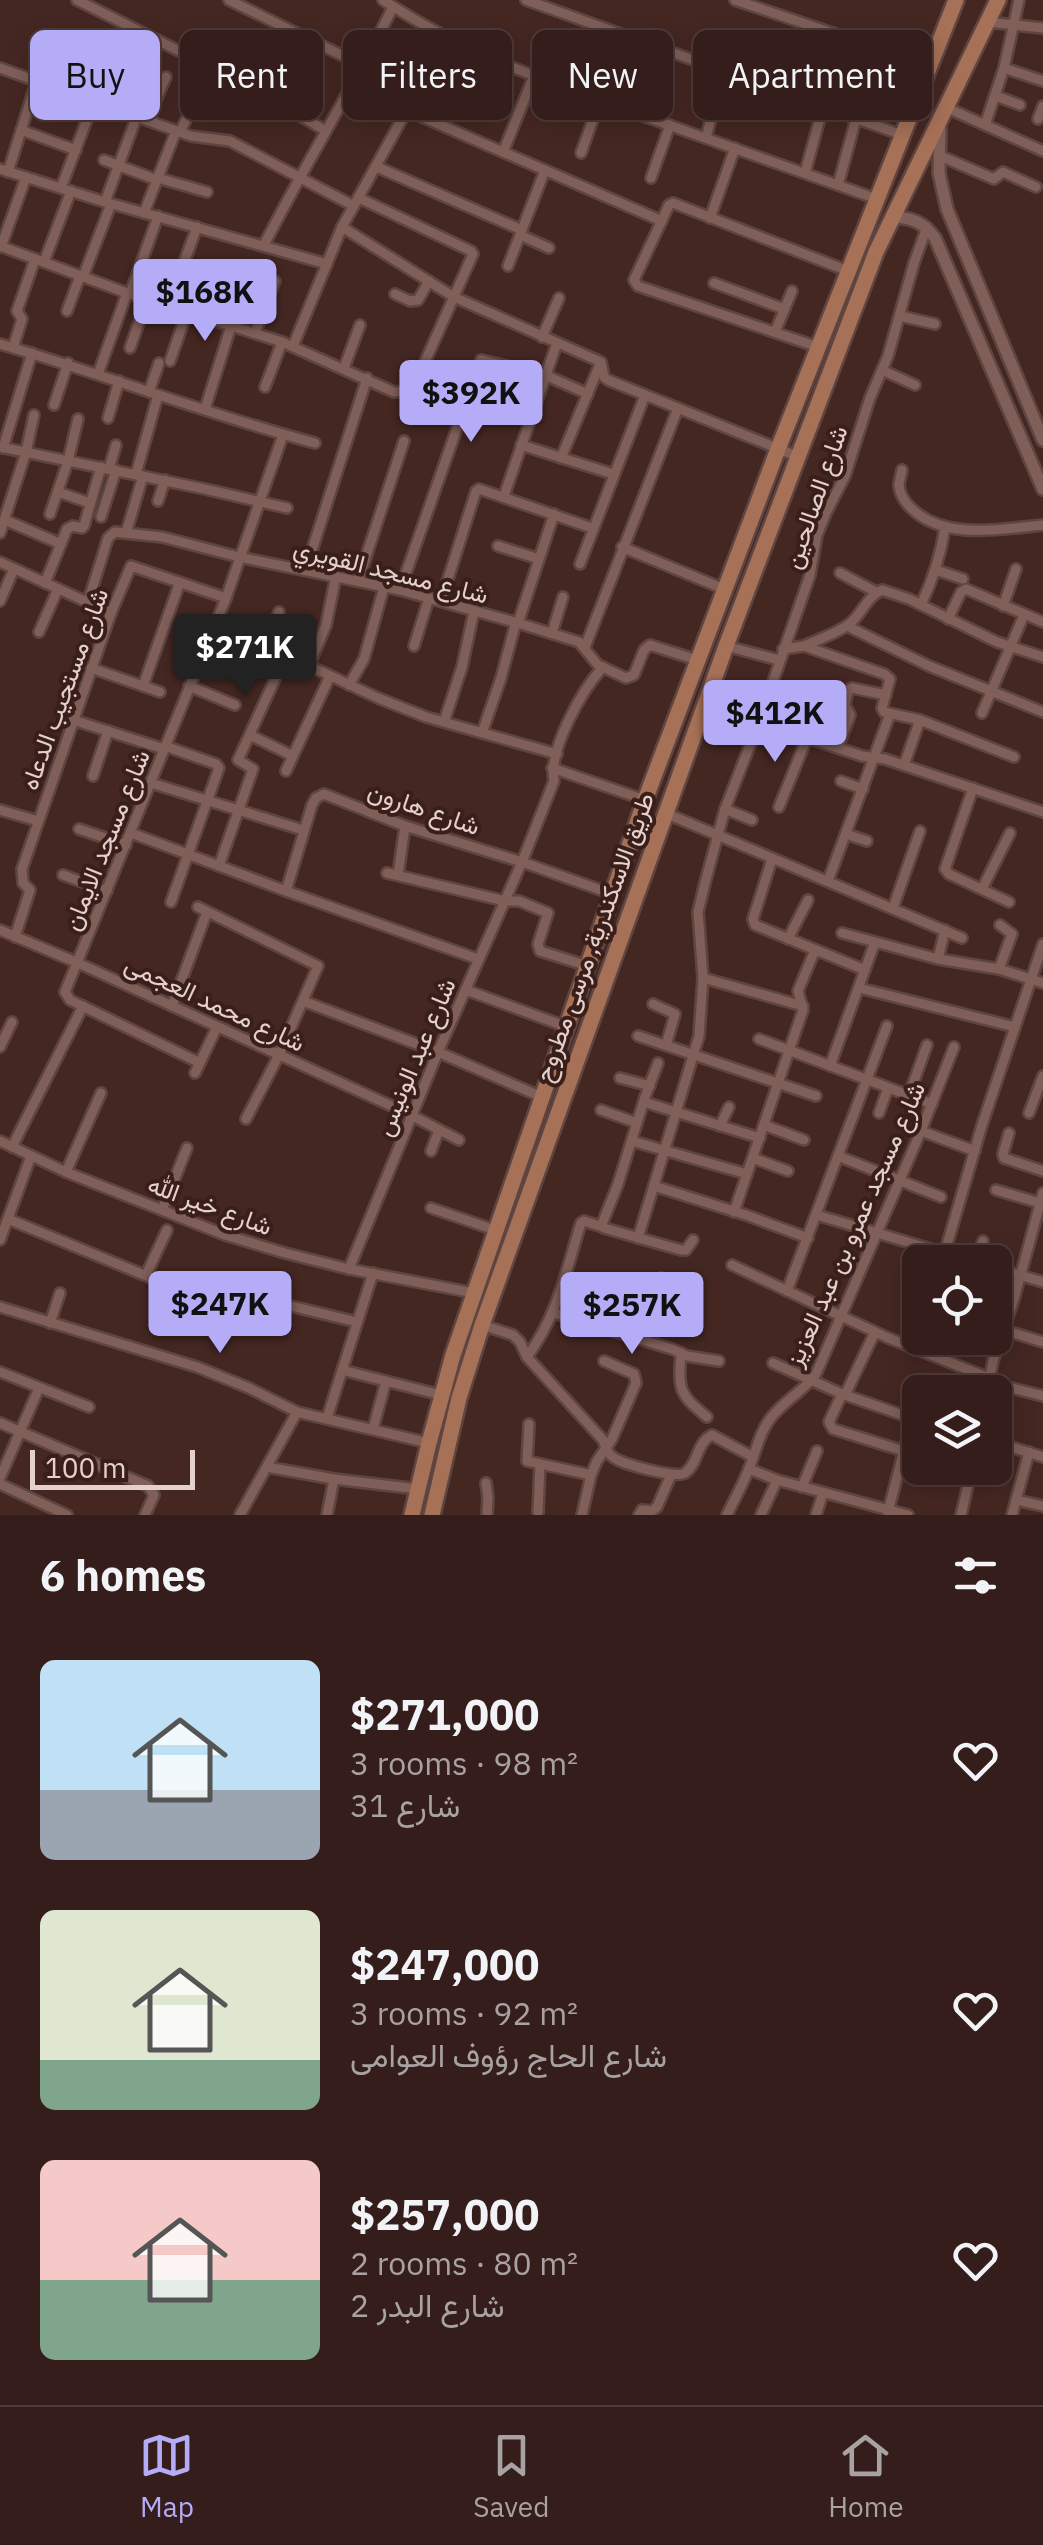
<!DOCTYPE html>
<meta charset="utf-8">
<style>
body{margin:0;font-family:"IBM Plex Sans",Vazirmatn,sans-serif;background:#3f2a27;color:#f1f3f6;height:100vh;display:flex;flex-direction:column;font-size:38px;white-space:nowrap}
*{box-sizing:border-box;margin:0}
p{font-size:32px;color:#a9a2a2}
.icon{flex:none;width:55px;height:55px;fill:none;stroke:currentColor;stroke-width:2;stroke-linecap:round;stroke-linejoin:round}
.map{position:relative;height:1515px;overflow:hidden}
.drawer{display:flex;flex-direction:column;background:#341d1a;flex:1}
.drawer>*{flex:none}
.guide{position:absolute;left:30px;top:30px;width:985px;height:90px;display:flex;gap:20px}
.buttons{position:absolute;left:902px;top:1245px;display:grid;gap:20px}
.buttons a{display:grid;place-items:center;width:110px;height:110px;border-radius:15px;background:#341d1a;box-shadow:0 5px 25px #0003,0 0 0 2px #4e3b39;font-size:50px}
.scale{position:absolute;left:30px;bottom:25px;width:165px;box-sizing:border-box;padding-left:10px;border:5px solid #e4d0cd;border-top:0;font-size:28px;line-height:35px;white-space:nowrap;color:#e4d0cd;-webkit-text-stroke:8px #3a1e19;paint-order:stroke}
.price{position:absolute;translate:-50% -85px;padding:0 22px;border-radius:10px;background:#b5acf8;color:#111;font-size:32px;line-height:65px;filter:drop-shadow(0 2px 5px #0008)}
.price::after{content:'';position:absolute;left:50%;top:60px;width:30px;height:22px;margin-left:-15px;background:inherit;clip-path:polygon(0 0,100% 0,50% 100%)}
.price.current{background:#222;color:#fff}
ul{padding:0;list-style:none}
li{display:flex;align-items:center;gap:30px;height:250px;padding:0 40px}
li span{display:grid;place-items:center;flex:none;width:280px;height:200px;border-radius:15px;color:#555}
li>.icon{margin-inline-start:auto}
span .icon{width:120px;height:120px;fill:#fffc;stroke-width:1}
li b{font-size:42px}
h2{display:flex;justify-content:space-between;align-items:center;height:120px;padding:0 40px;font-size:42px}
.tag{padding:0 35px;border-radius:15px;background:#341d1a;box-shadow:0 5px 25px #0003,0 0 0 2px #4e3b39;font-size:35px;line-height:90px}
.tag.current{background:#b5acf8;color:#111}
.tabs{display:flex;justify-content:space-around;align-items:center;height:140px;border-top:2px solid #4e3b39;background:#341d1a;font-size:28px;color:#a9a2a2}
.tabs a{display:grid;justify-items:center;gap:5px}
.tabs .current{color:#b5acf8}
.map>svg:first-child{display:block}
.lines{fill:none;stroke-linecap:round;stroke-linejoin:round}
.minor-casing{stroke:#5e4541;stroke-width:14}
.tertiary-casing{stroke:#5e4541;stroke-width:16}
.primary-casing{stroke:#5e4541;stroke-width:20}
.minor{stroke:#805f59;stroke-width:9}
.tertiary{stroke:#805f59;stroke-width:11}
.primary{stroke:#a67157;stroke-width:15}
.labels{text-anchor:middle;stroke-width:8;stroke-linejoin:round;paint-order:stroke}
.street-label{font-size:25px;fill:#e4d0cd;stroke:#3a1e19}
</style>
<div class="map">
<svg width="1043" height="1515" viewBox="0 0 1043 1515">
<rect width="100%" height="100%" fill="#452722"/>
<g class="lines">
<g class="minor-casing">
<g id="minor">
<path d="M77,0L255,89L326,131"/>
<path d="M229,0L390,79L395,87L392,101L397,106L662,221"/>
<path d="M383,0C463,53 543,80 632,112C714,141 795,170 877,199"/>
<path d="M526,0L902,135"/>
<path d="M735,0L930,66"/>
<path d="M987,22L1043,28"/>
<path d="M0,68L191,136L230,141L354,206"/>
<path d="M1004,68L1043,81"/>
<path d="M396,88L416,51"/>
<path d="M255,89L287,29"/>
<path d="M581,93L589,61"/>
<path d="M996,96L1020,105"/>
<path d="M110,107L128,63"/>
<path d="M945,107L1043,151"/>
<path d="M634,113L654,48"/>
<path d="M1038,119L1043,106"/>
<path d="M147,120L166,77"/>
<path d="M985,125L1004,68L1019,0"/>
<path d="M21,130L76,150"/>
<path d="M180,132L212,67"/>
<path d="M706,138L723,72"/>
<path d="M503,152L534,76"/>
<path d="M581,153L600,100"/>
<path d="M938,155L994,179L1003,172L1036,187"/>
<path d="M104,160L157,180"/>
<path d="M377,167L522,230"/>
<path d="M0,169L105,202L327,264"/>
<path d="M8,172L37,80"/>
<path d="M805,173L823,107"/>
<path d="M158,178L207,192"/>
<path d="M651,178L670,125"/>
<path d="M838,185L856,119"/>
<path d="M61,188L94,101"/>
<path d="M359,198L471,251L473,254L412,391"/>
<path d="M105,202L137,116"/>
<path d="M144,213L176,131"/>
<path d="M710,218L735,148"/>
<path d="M342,227L454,297L601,362L604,377L608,380L799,457"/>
<path d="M520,235L549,248"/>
<path d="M264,245C305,164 353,88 393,7"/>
<path d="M0,246L127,293L282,342L394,392L412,391L461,412"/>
<path d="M1,247L26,177"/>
<path d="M44,262L71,191"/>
<path d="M508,266L545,170"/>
<path d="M83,277L111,204"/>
<path d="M714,283L784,309"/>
<path d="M130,294L158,216"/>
<path d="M395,294L410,301L418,300L429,281"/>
<path d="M168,306L197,227"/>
<path d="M67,311L80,276"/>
<path d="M900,316L935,324"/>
<path d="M209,319L226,270"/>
<path d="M775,332L792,291"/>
<path d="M255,333L275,281"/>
<path d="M542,337L559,298"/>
<path d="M0,344C106,375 209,415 315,443"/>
<path d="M293,346L342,227L407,110"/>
<path d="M818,347L638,286L634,280L669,205L673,203L848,271"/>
<path d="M13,348L22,319L17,311L35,259"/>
<path d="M130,348L147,300"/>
<path d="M170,361L187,312"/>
<path d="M344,368L360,325"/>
<path d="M882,370L915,385"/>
<path d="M98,374L127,293"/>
<path d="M265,387L282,342"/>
<path d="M149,392L159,363"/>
<path d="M54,405L68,363"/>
<path d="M205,409L231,326"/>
<path d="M108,418L119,381"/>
<path d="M521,445L613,474"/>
<path d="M0,447L205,489L287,508"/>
<path d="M3,448L32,353"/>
<path d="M561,458L600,364"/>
<path d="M109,469L116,445"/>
<path d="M902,470C901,476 899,481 899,486C900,494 905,502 910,507C943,541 1001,529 1043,525"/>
<path d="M136,474L158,395"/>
<path d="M58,492L90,503"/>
<path d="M504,496L557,343"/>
<path d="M158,501L165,480"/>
<path d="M50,514L68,461L78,419"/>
<path d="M101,517L116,470"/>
<path d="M5,520L61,544"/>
<path d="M0,533L26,452L34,415"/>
<path d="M126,533L143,476"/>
<path d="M498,546L539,559"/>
<path d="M622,547L724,589"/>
<path d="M0,562L111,613"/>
<path d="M580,564L645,395"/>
<path d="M306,569L367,378"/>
<path d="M936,570L963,579"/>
<path d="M840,573L876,592"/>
<path d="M358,581L404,441"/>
<path d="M45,583L67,529L73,526L82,528L84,526L101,467"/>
<path d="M400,590L481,360L545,375L588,394"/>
<path d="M0,601L14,569"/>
<path d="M441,601L476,491L479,489L592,528"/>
<path d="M88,602L108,538L115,532L162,537L239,557L400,590L518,623L579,642L598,665L626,678L634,675L644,650L650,645L697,660"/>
<path d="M921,605C933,579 941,555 945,527"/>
<path d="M1003,606L1016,569"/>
<path d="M948,619L961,592L966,589L1043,622"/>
<path d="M518,623L554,514"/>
<path d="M847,626L929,666L1043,712"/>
<path d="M39,632L58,589"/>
<path d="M552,633L563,597"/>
<path d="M244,644L258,649L271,648L378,698L426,717L557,754"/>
<path d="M414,646L429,598"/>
<path d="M726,646L779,660"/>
<path d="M804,646C819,639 835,634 848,625C862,615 866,597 882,590L909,599L997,642L1043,657"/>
<path d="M585,647L678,408"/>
<path d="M265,649L279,612"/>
<path d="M783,649L804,646L884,674L890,679L882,708L884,712L920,720L1014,757"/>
<path d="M309,666L326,625L336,576"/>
<path d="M91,668L160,692"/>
<path d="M349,685L364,659L384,587"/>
<path d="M143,686L180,582"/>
<path d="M189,686L235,705"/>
<path d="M982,713L1024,615"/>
<path d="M73,720L164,749"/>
<path d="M444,722L462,667L474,611"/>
<path d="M759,722L862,756L885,759L1043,812"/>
<path d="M482,733L501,678L516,622"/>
<path d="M250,735L293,756"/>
<path d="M165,746L216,764L219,768L171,902"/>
<path d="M838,748L850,715L845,705L848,690L852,688L886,695"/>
<path d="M904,765L920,720"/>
<path d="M552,768L645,800"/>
<path d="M286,771L330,676"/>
<path d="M93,776L108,731"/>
<path d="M841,781L863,789"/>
<path d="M151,783L303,830"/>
<path d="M973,788L945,869L949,874L1009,902"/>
<path d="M779,807L807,738"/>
<path d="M725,809L752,820"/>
<path d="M0,810L38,821"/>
<path d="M665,813L962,938"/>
<path d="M79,829L126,845"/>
<path d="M131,833L286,891L478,959"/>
<path d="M846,834L867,841"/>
<path d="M772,859L753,919L755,925L865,970"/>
<path d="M219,866L253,769L238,760L286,655"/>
<path d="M387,873L505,901H519L548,913L538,944L540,951L588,966"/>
<path d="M63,875L107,891"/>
<path d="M398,875L405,826"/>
<path d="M828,881L890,714"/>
<path d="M982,889L1010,833"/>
<path d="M286,891L312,805L316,798L324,794L405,826L522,862L612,894"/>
<path d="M198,907L318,966L279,1055L246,1119"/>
<path d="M893,908L920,831"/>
<path d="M0,930L78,963L407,1113L459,1140"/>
<path d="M842,933L938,959L999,969L1043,983"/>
<path d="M15,937L30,890L23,883L22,869L111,613L131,566L226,598"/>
<path d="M788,939L808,900"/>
<path d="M938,959L945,930"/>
<path d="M999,969L1012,934L1000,925"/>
<path d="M703,978L803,1006"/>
<path d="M859,988L1015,1027"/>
<path d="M466,990L567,1027"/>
<path d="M303,1001L438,1052L542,1097"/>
<path d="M653,1004L675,1014L666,1045"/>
<path d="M172,1006L207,912"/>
<path d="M638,1036L816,1096"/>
<path d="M759,1039L932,1104"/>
<path d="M0,1047L12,1022"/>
<path d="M200,1063L70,1000L65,992L226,598L283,435"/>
<path d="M658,1063L645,1097L618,1184L602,1224L604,1228L681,1250H686L693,1240"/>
<path d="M830,1066L875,942"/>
<path d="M195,1073L217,1027"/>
<path d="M620,1078L650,1086"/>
<path d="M909,1095L927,1045"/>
<path d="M644,1102L760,1138"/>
<path d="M601,1110L637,1123"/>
<path d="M879,1113L888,1088"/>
<path d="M1029,1113L1043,1076"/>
<path d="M764,1125L804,1140"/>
<path d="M720,1126L729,1107"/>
<path d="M921,1131L975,1151"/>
<path d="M1009,1133L1003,1154L1004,1158L1043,1171"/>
<path d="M0,1141L66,1172L225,1235L285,1253L349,1269L474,1293"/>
<path d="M632,1141L747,1174"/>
<path d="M12,1147L83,1006"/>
<path d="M431,1151L439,1130"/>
<path d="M838,1156L941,1197"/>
<path d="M753,1158L788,1171"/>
<path d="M66,1172L101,1093"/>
<path d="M654,1186L746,1215L808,1238"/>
<path d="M996,1190L1040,1203"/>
<path d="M431,1208L495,1230"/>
<path d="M162,1210L187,1148"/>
<path d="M734,1212L803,1010L798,991L815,950"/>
<path d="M817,1215L974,1262"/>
<path d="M8,1219L205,1300"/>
<path d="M638,1238L699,1036L703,978L698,912L706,879L725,809L759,722L810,575L817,535L826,513L845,476L870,398L888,356L914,263L927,227"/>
<path d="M0,1240L31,1156"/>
<path d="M942,1262L982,1125L1043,944"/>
<path d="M975,1262L983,1241"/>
<path d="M732,1265L886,1337L989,1378"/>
<path d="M995,1268L1043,1282"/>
<path d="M349,1269L438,1052L522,862L554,781C548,750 582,690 603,667"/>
<path d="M146,1275L167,1230"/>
<path d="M220,1289L357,1322"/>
<path d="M787,1291L887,1026"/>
<path d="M0,1307L197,1367L249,1388L297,1412L429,1443"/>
<path d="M554,1313L672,1349L687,1356L719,1361"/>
<path d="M50,1323L60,1293"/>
<path d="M482,1325L513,1335L520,1342L527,1357L603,1440C606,1448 608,1455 616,1459C627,1465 677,1479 685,1473C699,1463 696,1443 712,1435L753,1457"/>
<path d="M1004,1330L1043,1342"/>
<path d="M639,1339L661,1278"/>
<path d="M915,1349L920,1334"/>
<path d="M681,1353C678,1390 679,1394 707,1417"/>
<path d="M527,1357C559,1313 565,1273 581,1223L584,1221L603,1227"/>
<path d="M773,1363L842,1394L920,1421"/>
<path d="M342,1370L441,1395"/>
<path d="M0,1372L89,1407"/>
<path d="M988,1382L1043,1396"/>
<path d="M987,1392L993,1361L1014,1299L1043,1193"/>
<path d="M842,1394L829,1422L833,1429L920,1456"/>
<path d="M845,1395L875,1332"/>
<path d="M904,1416L915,1386"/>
<path d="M327,1418L373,1273"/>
<path d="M0,1423L148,1486L154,1495L145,1515"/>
<path d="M529,1424L527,1461L591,1475"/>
<path d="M373,1429L386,1381"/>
<path d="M995,1442L1043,1457"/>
<path d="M267,1467L334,1479L418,1489"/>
<path d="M749,1469L777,1480L908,1515"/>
<path d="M0,1478L39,1388"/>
<path d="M486,1483L488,1498L487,1515"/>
<path d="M0,1484L67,1515"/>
<path d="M802,1487L817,1451"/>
<path d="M1016,1500L1043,1506"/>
<path d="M538,1512L540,1464"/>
<path d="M888,1512L912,1419"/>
<path d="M240,1515L297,1412"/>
<path d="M327,1515L334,1479"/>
<path d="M582,1515L591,1475L597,1461L612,1439L636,1383L634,1374L604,1361"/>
<path d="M639,1515L642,1510L652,1511L657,1507L671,1475"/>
<path d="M727,1515C734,1500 742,1486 748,1471C756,1453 758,1435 770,1419C783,1401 804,1391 816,1374L921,1131L954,1047"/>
<path d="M761,1515L777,1480"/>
<path d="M816,1515L823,1493"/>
<path d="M961,1515L972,1468"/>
<path d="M1012,1515L1029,1452"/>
</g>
</g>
<g class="tertiary-casing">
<g id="tertiary">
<path d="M940,129L939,173L947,209L1043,440"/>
<path d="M891,217C911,217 923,222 935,238L1043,489"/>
</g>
</g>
<g class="primary-casing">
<g id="primary">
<path d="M412,1515L429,1443L453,1355L645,800L778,449L956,0"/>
<path d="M432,1515L459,1398L482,1325L726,646L876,252L998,0"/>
</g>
</g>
<use href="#minor" class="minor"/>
<use href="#tertiary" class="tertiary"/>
<use href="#primary" class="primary"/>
</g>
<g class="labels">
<g class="street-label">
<text transform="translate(815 497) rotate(-71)" y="9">شارع الصالحين</text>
<text transform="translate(391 571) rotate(14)" y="9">شارع مسجد القويري</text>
<text transform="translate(64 689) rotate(-70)" y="9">شارع مستجيب الدعاه</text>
<text transform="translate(424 808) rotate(19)" y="9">شارع هارون</text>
<text transform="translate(106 840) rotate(-68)" y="9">شارع مسجد الايمان</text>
<text transform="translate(594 937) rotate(-70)" y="9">طريق الاسكندرية, مرسى مطروح</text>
<text transform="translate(215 1003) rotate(25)" y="9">شارع محمد العجمى</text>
<text transform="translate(415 1057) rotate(-67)" y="9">شارع عبد الونيس</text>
<text transform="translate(210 1205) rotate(20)" y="9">شارع خير الله</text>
<text transform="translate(855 1224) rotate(-66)" y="9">شارع مسجد عمرو بن عبد العزيز</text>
</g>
</g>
</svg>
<div class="buttons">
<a><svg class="icon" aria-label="locate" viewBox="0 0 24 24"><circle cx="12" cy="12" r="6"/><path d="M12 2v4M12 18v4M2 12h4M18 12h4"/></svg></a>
<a><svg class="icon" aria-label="layers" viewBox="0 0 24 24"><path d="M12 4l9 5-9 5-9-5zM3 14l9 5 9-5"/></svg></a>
</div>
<div class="scale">100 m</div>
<b class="price" style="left:205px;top:344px">$168K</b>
<b class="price" style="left:471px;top:445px">$392K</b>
<b class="price current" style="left:245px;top:699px">$271K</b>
<b class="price" style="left:775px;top:765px">$412K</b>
<b class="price" style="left:220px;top:1356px">$247K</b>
<b class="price" style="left:632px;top:1357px">$257K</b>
<div class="guide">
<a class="tag current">Buy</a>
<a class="tag">Rent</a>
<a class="tag">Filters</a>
<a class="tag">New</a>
<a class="tag">Apartment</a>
</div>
</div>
<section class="drawer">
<h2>6 homes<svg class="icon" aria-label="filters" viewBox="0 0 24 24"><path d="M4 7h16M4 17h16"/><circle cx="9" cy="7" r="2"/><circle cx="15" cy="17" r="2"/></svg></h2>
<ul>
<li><span style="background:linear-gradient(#bfe0f5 65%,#9aa5b1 0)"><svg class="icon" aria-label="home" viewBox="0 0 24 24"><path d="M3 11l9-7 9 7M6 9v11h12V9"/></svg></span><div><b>$271,000</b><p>3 rooms · 98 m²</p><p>شارع 31</p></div><svg class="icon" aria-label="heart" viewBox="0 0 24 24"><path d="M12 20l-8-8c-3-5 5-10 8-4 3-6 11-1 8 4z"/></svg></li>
<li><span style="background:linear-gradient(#dfe7d0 75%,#7fa58c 0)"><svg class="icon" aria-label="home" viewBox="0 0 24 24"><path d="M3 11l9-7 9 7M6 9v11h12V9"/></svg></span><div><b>$247,000</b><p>3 rooms · 92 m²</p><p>شارع الحاج رؤوف العوامى</p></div><svg class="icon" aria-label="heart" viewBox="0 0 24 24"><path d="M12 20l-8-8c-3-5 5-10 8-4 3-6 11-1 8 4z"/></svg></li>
<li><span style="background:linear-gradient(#f6c9c9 60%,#7fa58c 0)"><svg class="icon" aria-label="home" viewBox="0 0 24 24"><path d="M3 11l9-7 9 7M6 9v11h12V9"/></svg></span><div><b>$257,000</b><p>2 rooms · 80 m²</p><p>شارع البدر 2</p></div><svg class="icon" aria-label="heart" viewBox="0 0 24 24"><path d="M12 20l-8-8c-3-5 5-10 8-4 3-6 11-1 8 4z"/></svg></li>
</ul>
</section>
<nav class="tabs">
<a class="current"><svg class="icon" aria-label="map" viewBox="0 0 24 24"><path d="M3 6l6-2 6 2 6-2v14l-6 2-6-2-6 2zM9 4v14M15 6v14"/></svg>Map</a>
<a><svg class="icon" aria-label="saved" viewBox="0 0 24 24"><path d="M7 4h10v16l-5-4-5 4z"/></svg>Saved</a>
<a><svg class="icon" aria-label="home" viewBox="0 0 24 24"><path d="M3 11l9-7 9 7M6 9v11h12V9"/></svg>Home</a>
</nav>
